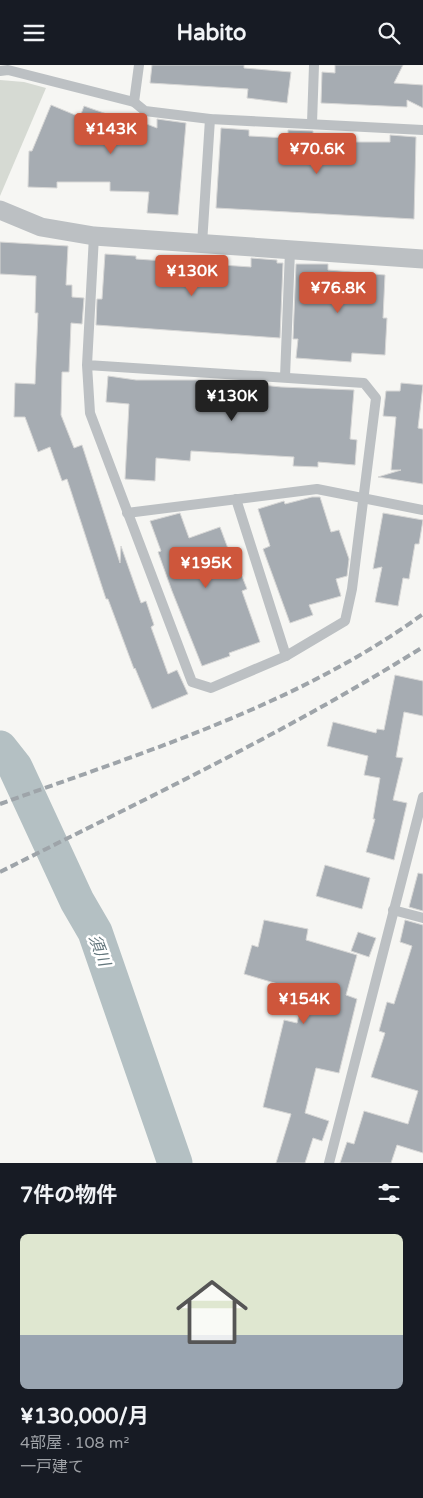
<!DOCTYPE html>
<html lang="ja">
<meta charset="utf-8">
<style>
body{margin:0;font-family:"Varela Round","Noto Sans JP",sans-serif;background:#20242c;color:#f1f3f6;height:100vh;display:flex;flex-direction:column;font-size:19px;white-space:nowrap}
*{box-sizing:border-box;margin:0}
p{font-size:16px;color:#9ea1a6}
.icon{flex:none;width:28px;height:28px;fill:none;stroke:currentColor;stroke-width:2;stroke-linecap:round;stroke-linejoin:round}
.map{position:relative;height:1098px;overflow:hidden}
.drawer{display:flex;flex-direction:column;background:#171b24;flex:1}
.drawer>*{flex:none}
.price{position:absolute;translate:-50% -42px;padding:0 11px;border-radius:5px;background:#ce563b;color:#fff;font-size:16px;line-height:32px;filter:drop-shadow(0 1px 2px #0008)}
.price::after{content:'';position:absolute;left:50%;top:30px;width:15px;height:11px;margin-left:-8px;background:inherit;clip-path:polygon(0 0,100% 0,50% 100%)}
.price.selected{background:#222;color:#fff}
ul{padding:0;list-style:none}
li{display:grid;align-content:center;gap:10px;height:265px;padding:0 20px}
li span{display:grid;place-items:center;height:155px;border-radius:8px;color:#555}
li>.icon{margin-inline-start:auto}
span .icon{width:90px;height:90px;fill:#fffc;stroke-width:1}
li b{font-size:21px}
h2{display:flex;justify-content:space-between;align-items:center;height:60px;padding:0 20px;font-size:21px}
header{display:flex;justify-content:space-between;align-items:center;height:65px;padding:0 20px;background:#171b24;font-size:22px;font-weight:800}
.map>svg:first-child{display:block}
.green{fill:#d6dad3}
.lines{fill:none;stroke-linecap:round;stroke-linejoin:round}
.river{stroke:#b4c0c3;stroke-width:35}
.building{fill:#a6acb2;stroke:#d7d7d6}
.service{stroke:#bcc0c3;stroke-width:10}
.minor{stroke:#bcc0c3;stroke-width:19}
.rail{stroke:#9ea4a9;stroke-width:4;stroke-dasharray:8 4;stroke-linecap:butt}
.labels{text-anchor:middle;stroke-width:5;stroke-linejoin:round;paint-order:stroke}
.water-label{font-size:16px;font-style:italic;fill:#64777d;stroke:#fff}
</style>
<header><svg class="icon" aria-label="menu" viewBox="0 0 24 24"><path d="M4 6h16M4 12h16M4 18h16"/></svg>Habito<svg class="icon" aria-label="search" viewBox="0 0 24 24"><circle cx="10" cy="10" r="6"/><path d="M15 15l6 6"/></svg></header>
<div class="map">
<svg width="423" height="1098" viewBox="0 0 423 1098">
<rect width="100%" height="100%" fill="#f6f6f3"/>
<path class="green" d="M0,15L24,17L46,23L0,131Z"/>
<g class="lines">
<path class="river" d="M0,683L15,702L77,836L95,867L175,1098"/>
</g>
<g class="building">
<path d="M152,0H244V3L291,7L287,38L247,33L248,24L150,18Z"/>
<path d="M335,0H403L394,18L423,20V43L407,35V42L321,38L322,7L335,8Z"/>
<path d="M51,40L80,52L84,41L118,53L120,49L157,63V54L186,58L178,150L147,148L149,127L110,126V117H57V123L28,122L29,86H32Z"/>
<path d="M221,63L249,65V71L288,73V65L313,66V70L348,71V77H390V70L416,72L414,154L216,143Z"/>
<path d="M0,177L68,181L66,220H72V232L84,233L82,259L71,258L69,307H62L61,350L74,383L82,380L120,498L121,481L141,538L146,536L154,560L151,562L168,609L177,605L188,629L152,644L135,603L134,604L108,534H106L67,414L62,416L50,382L38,387L25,352H14L15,318L35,319L38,248H35L36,211L0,209Z"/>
<path d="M105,189L136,191V194L251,202V193L277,195V198H283L280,273L96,260L97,234H102Z"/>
<path d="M296,199H328V205L385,210L383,253H387L385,290L352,288L351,297L296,293L298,274H293Z"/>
<path d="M108,311L136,315H213L281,322L354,325L350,374L357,375L355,400L318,397V402L293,401L294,392L191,386L190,396L156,393L155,416L125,414L129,339L106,337Z"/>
<path d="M401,318L423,320L418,363L423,364V419L378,412L401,405H391L396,352L383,351L386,326H400Z"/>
<path d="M312,432H320L331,467L339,465L349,494L347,511L336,514L341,531L309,540L313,550L290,558L263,484L270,481L258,444L284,436L285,439Z"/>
<path d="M180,448L189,473L220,462L233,497L236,496L247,524L242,526L260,577L229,588L230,591L202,601L172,526L158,487L161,486L150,456Z"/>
<path d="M383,448L423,455L419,479H415L409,514L403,513L398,541L375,537L382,502L373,504Z"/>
<path d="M395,610L423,616V651L404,647L396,692L403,693L393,735L407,738L394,795L366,787L375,754H373L380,713L364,710L368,691L327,681L333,657L376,668L377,664L384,665Z"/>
<path d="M325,800L370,813L362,844L316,831Z"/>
<path d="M418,808L423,809V846L409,842Z"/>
<path d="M264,855L308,864L306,875L357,890L346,930L357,934L339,1008L316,1003L305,1048L329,1056L322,1076L313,1073L305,1098H276L291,1049L263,1042L284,955L297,958L305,927L244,909L252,880L258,882Z"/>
<path d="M405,855L423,860V1088L397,1080L391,1098H340L347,1077L354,1079L364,1046L408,1059L418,1026L371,1012L385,968L379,966L387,937L394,939L412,881L400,877Z"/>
<path d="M358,867L376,873L369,892L351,886Z"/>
</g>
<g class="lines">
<g class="service">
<path d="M0,6L8,5L134,37L145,46L210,54L423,65"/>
<path d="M134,37L139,0"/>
<path d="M312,58L314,0"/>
<path d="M202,179L210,54"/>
<path d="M87,300L364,318L376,333L352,524L345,556L286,591L211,623L192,617L90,348L87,300L94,171"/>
<path d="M285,312L290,186"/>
<path d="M236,434L286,591"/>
<path d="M127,448L317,424L423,445"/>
<path d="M393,845L423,853"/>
<path d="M329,1098L423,732"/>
</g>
<path class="minor" d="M0,145L41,162L94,171L423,194"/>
<g class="rail">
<path d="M0,739C144,687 298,640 423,549"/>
<path d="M0,807C143,735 287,667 423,582"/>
</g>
</g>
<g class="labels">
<g class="water-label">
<text transform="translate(100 885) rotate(69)" y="6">須川</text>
</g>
</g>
</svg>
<b class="price" style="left:111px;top:90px">¥143K</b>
<b class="price" style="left:317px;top:110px">¥70.6K</b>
<b class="price" style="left:192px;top:232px">¥130K</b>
<b class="price" style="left:338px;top:249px">¥76.8K</b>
<b class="price selected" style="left:232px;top:357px">¥130K</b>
<b class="price" style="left:206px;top:524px">¥195K</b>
<b class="price" style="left:304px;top:960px">¥154K</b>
</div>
<section class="drawer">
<h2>7件の物件<svg class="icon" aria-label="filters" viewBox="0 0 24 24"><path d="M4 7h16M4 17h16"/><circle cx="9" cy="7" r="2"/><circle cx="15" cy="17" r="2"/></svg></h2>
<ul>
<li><span style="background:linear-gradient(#dfe7d0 65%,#9aa5b1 0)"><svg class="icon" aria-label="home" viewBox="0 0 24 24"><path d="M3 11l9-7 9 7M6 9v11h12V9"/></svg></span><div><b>¥130,000/月</b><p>4部屋 · 108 m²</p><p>一戸建て</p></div></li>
</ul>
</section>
